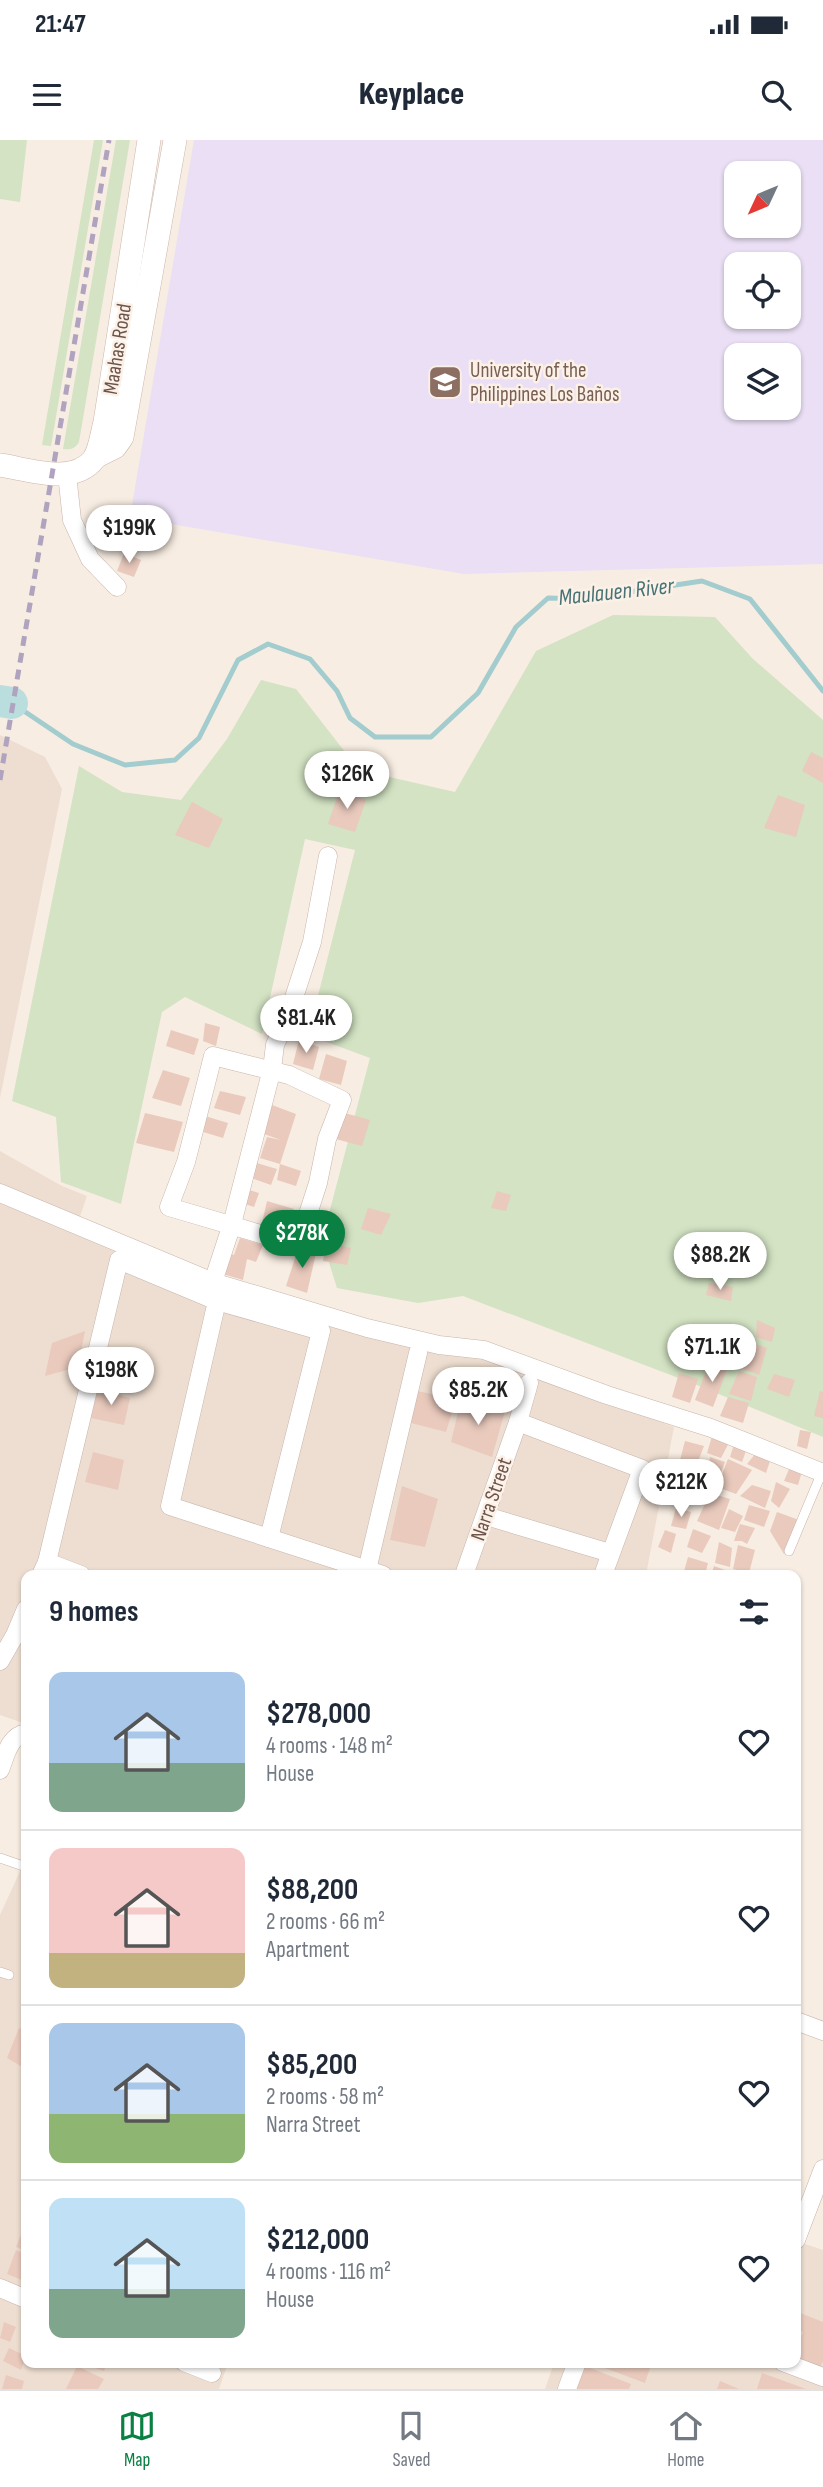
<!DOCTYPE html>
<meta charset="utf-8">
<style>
body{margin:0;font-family:"Sofia Sans Condensed",sans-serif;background:#f6f6f7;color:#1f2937;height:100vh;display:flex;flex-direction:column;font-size:26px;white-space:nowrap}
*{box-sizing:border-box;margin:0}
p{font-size:23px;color:#747a83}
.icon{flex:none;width:38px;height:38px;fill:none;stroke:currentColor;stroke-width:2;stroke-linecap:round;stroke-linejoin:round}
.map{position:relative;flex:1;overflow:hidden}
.side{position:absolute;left:21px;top:1430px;width:780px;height:798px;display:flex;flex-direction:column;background:#fff;border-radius:14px;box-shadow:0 2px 5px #0004}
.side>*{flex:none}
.needle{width:46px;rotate:226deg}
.buttons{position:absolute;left:724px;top:21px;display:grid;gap:14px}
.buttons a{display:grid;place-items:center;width:77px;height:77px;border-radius:14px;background:#fff;box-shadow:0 2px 5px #0004;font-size:35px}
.price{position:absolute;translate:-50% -60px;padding:0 16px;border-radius:24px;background:#fff;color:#222;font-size:23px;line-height:46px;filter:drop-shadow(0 2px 4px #0008)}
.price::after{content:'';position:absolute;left:50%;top:42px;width:21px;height:16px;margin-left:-10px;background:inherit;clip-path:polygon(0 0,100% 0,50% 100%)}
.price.active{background:#0b8043;color:#fff}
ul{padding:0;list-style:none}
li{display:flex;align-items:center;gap:21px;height:175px;padding:0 28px}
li+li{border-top:2px solid #e0e1e3}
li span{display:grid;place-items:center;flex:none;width:196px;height:140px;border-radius:14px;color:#555}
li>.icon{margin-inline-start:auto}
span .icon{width:84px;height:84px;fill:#fffc;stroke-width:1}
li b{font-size:30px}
h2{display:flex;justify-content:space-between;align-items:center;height:84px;padding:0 28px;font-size:30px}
.status{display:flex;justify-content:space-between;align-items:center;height:49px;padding:0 35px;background:#fff;direction:ltr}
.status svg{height:19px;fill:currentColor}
header{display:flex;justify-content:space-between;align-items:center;height:91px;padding:0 28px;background:#fff;font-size:32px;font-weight:800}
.dock{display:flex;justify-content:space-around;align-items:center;height:98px;border-top:2px solid #e0e1e3;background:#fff;font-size:19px;color:#747a83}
.dock a{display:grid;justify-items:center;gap:4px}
.dock .active{color:#0b8043}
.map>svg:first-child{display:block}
.residential{fill:#eeded1}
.education{fill:#eadff4;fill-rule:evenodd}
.green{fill:#d3e3c3}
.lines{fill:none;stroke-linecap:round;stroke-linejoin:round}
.stream{stroke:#a2ccce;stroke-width:5}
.river{stroke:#baddde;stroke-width:32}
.building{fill:#e9cabd}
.lane-casing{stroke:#c7b4ab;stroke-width:10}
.street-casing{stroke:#c7b4ab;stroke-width:19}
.secondary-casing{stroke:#ccb6ab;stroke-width:24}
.lane{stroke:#fff;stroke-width:9}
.street{stroke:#fff;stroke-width:18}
.secondary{stroke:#fff;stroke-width:23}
.rail{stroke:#afa3bf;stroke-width:5;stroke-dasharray:10 7;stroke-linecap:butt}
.labels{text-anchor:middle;stroke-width:5;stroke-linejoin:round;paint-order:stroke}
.street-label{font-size:21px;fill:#6c544c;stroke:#fcf1e7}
.education-label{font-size:21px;fill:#785e54;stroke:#fcf1e7;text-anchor:start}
.water-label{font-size:23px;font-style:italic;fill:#477376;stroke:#fcf1e7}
</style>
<div class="status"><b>21:47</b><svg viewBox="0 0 49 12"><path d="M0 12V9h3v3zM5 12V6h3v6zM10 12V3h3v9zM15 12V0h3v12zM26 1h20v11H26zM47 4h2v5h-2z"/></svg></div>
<header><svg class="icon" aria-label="menu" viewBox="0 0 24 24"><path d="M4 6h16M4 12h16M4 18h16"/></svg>Keyplace<svg class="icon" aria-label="search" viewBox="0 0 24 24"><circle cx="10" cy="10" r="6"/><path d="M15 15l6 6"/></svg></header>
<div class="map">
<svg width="823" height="2249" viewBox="0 0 823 2249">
<rect width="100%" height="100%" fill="#f8ede2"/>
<g class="residential">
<path d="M0,595L45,617L62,649L0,958Z"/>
<path d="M0,1011L62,1046L87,1056L74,1094L218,1154L403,1206L482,1214L674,1287L646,1435H26V1584L0,1575Z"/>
<path d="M26,1718V2222L228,2223L219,2249H0V1775Z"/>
<path d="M796,2101L823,2110V2249H545L554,2223L796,2222Z"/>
</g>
<path class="education" d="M194,0H823V424L464,434L130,377ZM737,33H789V86H737ZM737,124H789V177H737ZM737,215H789V268H737Z"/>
<g class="green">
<path d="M0,0H27L20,62L0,59Z"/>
<path d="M94,0H103L51,306L42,305Z"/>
<path d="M116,0H130L79,302C75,309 70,310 63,309Z"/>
<path d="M613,475L715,477L753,519L823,580V1297L697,1245L463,1156L418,1163L337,1148L322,1100L370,918L308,895L355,710L305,699L262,894L185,857L162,872L121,1064L61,1042L56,977L12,961L79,626L122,652L181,660L227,599L261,540L296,549L359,630L455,652L536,511Z"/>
</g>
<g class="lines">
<path class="stream" d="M12,563L73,604L125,625L175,620L199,598L238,520L268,504L310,519L337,551L350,578L375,597H431L478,553L516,487L548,458L583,459L702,441L750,459L823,551"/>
<path class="river" d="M0,561L12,563"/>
</g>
<g class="building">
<path d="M124,413L141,420L134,437L117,431Z"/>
<path d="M811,612L823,618V643L802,631Z"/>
<path d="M340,649L366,660L355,692L328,684Z"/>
<path d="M778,655L805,665L796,697L764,688Z"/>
<path d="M192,662L223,679L209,708L175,695Z"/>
<path d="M205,883L220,887L216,906L203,901Z"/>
<path d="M171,890L199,899L194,915L166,906Z"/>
<path d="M299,900L319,907L313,930L293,924Z"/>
<path d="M326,914L347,921L341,945L319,939Z"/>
<path d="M163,930L190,938L181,966L152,958Z"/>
<path d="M220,951L246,957L240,975L214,968Z"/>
<path d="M272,965L296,974L280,1024L260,1018L267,997L281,1000L264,994Z"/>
<path d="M341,972L370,980L362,1006L332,998Z"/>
<path d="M145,973L183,982L174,1012L136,1003Z"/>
<path d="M205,976L228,983L223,998L200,991Z"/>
<path d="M250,1021L277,1029L271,1045L246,1036Z"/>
<path d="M280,1024L301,1031L296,1046L277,1040Z"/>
<path d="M242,1048L259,1053L254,1067L239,1062Z"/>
<path d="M497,1051L511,1055L506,1071L491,1068Z"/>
<path d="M267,1061L294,1069L287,1091L262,1083Z"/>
<path d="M368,1068L391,1074L381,1095L361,1089Z"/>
<path d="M240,1098L263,1105L256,1122L247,1119L243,1140L223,1134L227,1112L234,1115Z"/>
<path d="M326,1102L351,1108L347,1125L323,1121Z"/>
<path d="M299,1106L316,1113L307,1153L286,1146Z"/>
<path d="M709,1143L733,1147L731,1161L706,1155Z"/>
<path d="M757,1180L775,1188L772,1202L756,1197Z"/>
<path d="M85,1191L78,1227L45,1236L52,1203Z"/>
<path d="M749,1202L767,1208L759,1235L721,1221L727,1204L746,1209Z"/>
<path d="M700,1203L712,1207L708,1216L697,1214Z"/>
<path d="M101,1220L138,1227L131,1254L96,1245Z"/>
<path d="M710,1221L728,1227L713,1267L695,1260Z"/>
<path d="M739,1231L757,1237L751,1261L729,1254Z"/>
<path d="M679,1233L698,1239L690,1263L672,1257Z"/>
<path d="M774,1234L795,1240L789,1257L767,1249Z"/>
<path d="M98,1249L130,1258L124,1285L91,1278Z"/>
<path d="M417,1251L456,1259L446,1292L411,1283Z"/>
<path d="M820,1251L823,1252V1278L814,1276Z"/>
<path d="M728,1257L749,1263L743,1283L720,1276Z"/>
<path d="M461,1259L505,1271L492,1317L451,1302Z"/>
<path d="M800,1290L811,1292L807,1309L797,1306Z"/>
<path d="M713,1293L732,1297L721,1318L707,1313Z"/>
<path d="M685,1301L704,1306L695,1329L679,1324Z"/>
<path d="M735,1301L748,1305L742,1322L730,1317Z"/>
<path d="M93,1312L124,1320L118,1350L85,1342Z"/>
<path d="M756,1313L772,1315L766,1333L747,1324Z"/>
<path d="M710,1317L725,1322L718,1341L706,1338Z"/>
<path d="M728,1319L752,1330L736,1354L717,1347Z"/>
<path d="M792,1322L803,1328L798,1345L784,1341Z"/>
<path d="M682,1330L698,1334L693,1357L676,1350Z"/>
<path d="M776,1342L790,1349L779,1368L771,1361Z"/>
<path d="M752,1345L771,1351L765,1368L740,1356Z"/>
<path d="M402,1346L438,1359L425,1407L390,1400Z"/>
<path d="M710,1353L730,1359L719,1390L697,1381Z"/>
<path d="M749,1365L770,1371L764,1387L744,1380Z"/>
<path d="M676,1368L691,1372L686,1389L671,1386Z"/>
<path d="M729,1369L743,1376L735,1392L721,1388Z"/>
<path d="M777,1372L799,1380L784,1414L770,1391Z"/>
<path d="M740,1384L755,1388L747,1404L742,1401H734Z"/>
<path d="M693,1389L711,1396L702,1413L687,1407Z"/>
<path d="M665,1390L676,1394L671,1413L658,1407Z"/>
<path d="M719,1402L732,1408L730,1427L715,1423Z"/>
<path d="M738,1405L755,1410L749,1433L733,1429Z"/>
<path d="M688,1417L708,1423L705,1435H683Z"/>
<path d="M714,1426L728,1431L727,1435H711Z"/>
<path d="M19,1888L26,1892V1929L7,1918Z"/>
<path d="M26,2082V2111L16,2107Z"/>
<path d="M16,2110L26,2114V2135L24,2141L7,2134Z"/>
<path d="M798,2172L823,2182V2221L820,2227L796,2218V2206L803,2192L796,2190Z"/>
<path d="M4,2182L16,2187L10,2202L0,2198Z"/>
<path d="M9,2208L26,2216L21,2230L3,2221Z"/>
<path d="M77,2222H107L104,2231Z"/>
<path d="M603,2222H652L645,2243L602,2227Z"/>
<path d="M77,2226L104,2239L98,2249H66Z"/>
<path d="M585,2226L631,2244L629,2249H576Z"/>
<path d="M762,2233L806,2249H757Z"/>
<path d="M6,2235L24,2241L22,2249H2Z"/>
<path d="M720,2241L739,2249H717Z"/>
</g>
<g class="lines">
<g class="lane-casing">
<g id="lane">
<path d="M789,1411L822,1332"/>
<path d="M0,1718L26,1727"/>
<path d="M0,1832L9,1835"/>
</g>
</g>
<g class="street-casing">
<g id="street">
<path d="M67,334L72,380L90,419L117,447"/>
<path d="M213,916L289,935L342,960L327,999L318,1043L298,1105L169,1067L186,1022Z"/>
<path d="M0,1053L213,1142L367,1188L439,1205L484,1210L607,1255L711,1288L823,1333"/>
<path d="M213,1142L232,1084L272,929L275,905L288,876L312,802L328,716"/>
<path d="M217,1161L170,1366L383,1435"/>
<path d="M518,1282L642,1329L603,1435"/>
<path d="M486,1376L610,1413"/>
<path d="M47,1422L81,1435"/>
<path d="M367,1430L418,1213"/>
<path d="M41,1435L47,1422L119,1120L217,1161L321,1191L269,1398"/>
<path d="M464,1435L518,1282L529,1243"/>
<path d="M0,1521L15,1495L26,1469"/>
<path d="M0,1630C6,1615 9,1596 26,1593"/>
<path d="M796,1881L823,1891"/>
<path d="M796,2100L823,2029"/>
<path d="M0,2148L26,2159"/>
<path d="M184,2222L212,2233"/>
<path d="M783,2222L823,2237"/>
<path d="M567,2249L577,2222"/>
</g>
</g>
<g class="secondary-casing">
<g id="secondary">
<path d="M95,317L115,307L122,297L175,0"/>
<path d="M0,325C28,329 73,346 94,319C100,310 102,293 105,282L149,0"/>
</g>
</g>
<use href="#lane" class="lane"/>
<use href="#street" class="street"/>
<use href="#secondary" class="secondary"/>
<path class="rail" d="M0,640L109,0"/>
</g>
<defs>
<g id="university-square" transform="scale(1.75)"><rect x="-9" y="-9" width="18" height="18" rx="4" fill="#8d6e63" stroke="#fcf1e7"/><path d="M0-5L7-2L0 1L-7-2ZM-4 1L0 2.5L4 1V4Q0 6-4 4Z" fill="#fff"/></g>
</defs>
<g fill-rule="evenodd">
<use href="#university-square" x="445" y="242"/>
</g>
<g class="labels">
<g class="street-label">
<text transform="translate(117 209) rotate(-81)" y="7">Maahas Road</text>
<text transform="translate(491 1359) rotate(-71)" y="7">Narra Street</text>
</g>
<g class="education-label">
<text x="470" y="237">University of the<tspan x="470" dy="24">Philippines Los Baños</tspan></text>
</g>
<g class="water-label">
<text transform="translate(616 451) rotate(-6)" y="8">Maulauen River</text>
</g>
</g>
</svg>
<div class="buttons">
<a><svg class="needle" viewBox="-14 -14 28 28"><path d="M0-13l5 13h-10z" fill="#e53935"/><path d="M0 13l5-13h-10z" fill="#747a83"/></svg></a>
<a><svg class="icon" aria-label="locate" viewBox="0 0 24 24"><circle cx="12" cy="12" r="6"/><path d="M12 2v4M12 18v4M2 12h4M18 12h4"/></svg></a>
<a><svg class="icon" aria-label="layers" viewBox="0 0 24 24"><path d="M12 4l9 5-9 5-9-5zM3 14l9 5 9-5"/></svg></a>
</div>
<b class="price" style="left:129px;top:425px">$199K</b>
<b class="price" style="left:347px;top:671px">$126K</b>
<b class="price" style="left:306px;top:915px">$81.4K</b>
<b class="price active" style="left:302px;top:1130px">$278K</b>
<b class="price" style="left:720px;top:1152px">$88.2K</b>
<b class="price" style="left:712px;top:1244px">$71.1K</b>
<b class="price" style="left:111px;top:1267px">$198K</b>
<b class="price" style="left:478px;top:1287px">$85.2K</b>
<b class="price" style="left:681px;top:1379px">$212K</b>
<section class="side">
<h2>9 homes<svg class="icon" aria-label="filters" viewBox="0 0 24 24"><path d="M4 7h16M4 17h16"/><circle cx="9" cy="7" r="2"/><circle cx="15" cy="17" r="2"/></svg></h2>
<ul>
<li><span style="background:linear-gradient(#a9c7e8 65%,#7fa58c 0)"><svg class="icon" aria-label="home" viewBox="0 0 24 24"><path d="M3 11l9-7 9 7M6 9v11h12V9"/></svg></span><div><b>$278,000</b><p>4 rooms · 148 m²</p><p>House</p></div><svg class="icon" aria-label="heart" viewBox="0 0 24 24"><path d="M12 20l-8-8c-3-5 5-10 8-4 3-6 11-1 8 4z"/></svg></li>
<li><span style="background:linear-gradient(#f6c9c9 75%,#c2b280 0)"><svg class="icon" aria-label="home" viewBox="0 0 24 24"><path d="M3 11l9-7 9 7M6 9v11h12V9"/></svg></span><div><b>$88,200</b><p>2 rooms · 66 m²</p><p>Apartment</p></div><svg class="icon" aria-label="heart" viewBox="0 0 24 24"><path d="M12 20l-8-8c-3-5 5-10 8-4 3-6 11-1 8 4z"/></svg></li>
<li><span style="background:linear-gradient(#a9c7e8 65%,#8fb573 0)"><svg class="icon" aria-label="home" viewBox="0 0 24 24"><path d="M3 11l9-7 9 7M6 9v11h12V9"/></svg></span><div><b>$85,200</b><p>2 rooms · 58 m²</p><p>Narra Street</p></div><svg class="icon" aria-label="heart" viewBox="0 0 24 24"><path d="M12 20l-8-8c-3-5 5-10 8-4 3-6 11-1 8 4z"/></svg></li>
<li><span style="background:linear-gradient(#bfe0f5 65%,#7fa58c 0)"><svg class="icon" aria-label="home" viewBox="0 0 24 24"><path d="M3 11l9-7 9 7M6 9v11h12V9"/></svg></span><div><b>$212,000</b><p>4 rooms · 116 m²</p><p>House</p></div><svg class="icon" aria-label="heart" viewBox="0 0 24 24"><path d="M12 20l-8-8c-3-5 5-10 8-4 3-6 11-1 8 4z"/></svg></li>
</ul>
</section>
</div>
<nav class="dock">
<a class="active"><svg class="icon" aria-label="map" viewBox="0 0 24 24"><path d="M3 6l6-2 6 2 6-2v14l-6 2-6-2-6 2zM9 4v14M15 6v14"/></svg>Map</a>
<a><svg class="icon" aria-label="saved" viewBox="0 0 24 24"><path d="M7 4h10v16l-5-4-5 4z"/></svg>Saved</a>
<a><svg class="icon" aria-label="home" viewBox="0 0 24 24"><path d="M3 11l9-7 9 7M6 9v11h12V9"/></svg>Home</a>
</nav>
